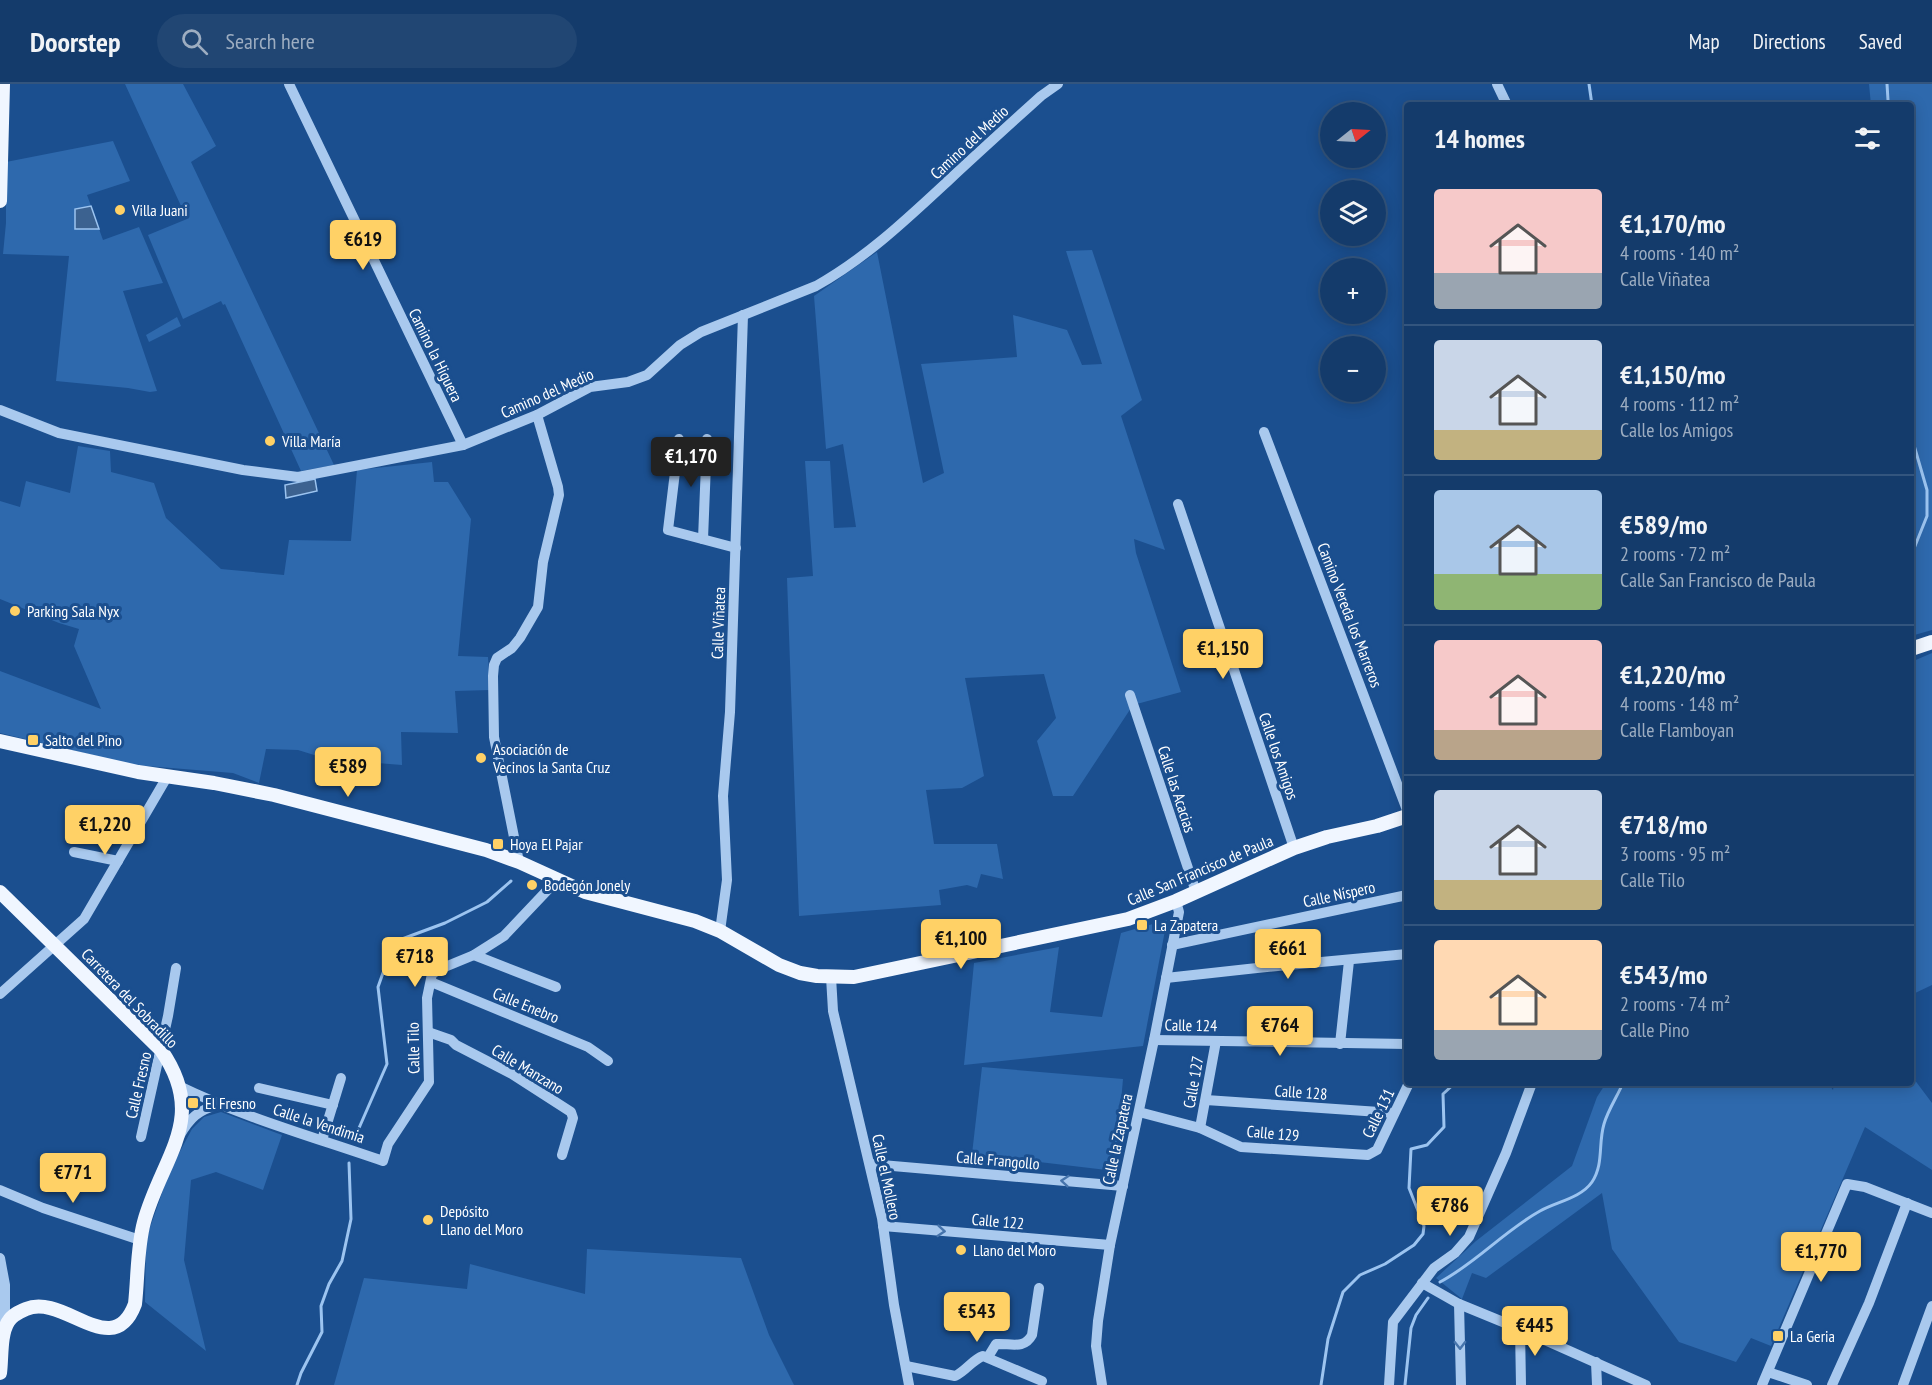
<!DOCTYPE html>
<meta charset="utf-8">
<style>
body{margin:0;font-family:"PT Sans Narrow",sans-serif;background:#214673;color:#f1f3f6;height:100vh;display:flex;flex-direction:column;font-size:22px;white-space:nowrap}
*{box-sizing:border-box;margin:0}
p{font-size:20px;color:#9dadc1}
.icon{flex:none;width:33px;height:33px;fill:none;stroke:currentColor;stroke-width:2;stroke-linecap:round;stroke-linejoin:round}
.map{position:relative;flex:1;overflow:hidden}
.panel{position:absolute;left:1404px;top:18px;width:510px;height:984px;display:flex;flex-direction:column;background:#143b6b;border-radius:6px;box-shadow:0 3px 15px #0003,0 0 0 2px #33557e}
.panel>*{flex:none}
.needle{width:39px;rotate:72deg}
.buttons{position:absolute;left:1320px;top:18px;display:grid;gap:12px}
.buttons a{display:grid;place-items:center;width:66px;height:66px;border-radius:50%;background:#143b6b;box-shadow:0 3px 15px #0003,0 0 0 2px #33557e;font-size:30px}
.price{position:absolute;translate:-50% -51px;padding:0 14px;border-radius:6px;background:#ffd166;color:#111;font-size:20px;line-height:39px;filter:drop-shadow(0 2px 3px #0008)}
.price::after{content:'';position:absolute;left:50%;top:36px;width:18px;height:14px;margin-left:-9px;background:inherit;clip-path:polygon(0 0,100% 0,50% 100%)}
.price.current{background:#222;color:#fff}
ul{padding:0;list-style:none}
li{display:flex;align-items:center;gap:18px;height:150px;padding:0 30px}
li+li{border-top:2px solid #33557e}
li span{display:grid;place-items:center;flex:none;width:168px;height:120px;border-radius:6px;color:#555}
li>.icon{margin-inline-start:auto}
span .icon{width:72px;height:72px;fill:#fffc;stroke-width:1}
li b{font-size:26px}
h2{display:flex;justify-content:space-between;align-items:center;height:72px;padding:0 30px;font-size:26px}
header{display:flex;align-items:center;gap:36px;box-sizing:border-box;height:84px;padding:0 30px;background:#143b6b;border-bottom:2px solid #33557e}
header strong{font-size:28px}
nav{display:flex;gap:33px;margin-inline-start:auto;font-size:21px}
.search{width:420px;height:54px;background:#214673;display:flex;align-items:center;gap:15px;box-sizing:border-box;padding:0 21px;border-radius:33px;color:#9dadc1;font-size:22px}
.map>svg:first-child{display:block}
.green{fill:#2e69ad}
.water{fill:#3c6290;stroke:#9cc4f0;stroke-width:1.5}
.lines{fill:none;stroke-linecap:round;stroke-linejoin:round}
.stream{stroke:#9cc4f0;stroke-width:3}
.minor{stroke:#a9c9ee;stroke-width:10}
.major{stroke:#f0f6ff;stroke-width:14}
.oneway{stroke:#4674ac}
.poi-dot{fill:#ffd166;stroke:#1b4f8f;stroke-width:2}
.labels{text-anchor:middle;stroke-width:6;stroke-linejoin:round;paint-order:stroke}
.street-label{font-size:16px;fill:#fff;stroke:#1b4f8f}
.poi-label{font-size:16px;fill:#fff;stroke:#1b4f8f;text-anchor:start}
</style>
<header>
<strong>Doorstep</strong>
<div class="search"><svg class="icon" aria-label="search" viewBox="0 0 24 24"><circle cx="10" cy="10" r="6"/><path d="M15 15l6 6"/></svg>Search here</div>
<nav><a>Map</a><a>Directions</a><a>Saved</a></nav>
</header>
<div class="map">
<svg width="1932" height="1301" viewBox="0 0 1932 1301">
<rect width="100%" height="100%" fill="#1b4f8f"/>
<g class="green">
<path d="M125,0H183L216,62L191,78L334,381L301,387L225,220L223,221L221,217L183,235L148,151L187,135Z"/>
<path d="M1869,0H1932V546L1911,552V21H1871Z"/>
<path d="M113,57L130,97L87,111L91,122L76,126V145H99L103,156L139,143L163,199L123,207L157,307L150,308L128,304L56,297L69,172L3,170L6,139V78Z"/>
<path d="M1092,166L1142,316L1121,332L1165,466L1134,455L1136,469L1181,608L1133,621L1073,712H1053L1037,657L1056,634L1044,590L965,594L984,692L962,704L926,706L934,760H997L1003,795L981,790L977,804L967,801L939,806L941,821L799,832L787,494L813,492L805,377H830L834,444L856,443L843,360L826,365L814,212L877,168L923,399L944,389L921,280L1017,273L1013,231L1067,246L1082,281L1102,280L1066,167Z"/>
<path d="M177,233L181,242L149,258L146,251Z"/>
<path d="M78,362L110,367L111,388L154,399L166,434L221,485L284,491L289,456L351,457L357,386L432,378L434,398H448L471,435L458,572L488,573L490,606L455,607L458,649L401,648L402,681L327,675L298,666L266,665L259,699L233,689L134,681L0,649V587L101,625L74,562L79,545L59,539L0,515V417L20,423L26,397L70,409Z"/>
<path d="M1932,569V901L1911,911V578Z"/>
<path d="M1167,836L1143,962L964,981L974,879L1059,863L1050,928L1102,933L1121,849Z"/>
<path d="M982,983L1123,995L1115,1087L972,1070Z"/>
<path d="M1911,991L1932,1019V1086L1865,1043L1771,1262L1751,1254L1736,1278L1679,1258L1612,1165L1602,1109L1486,1194L1472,1189L1462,1215L1436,1194L1476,1157L1572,1082L1597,1013L1606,999H1828L1833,1006L1834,999H1911Z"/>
<path d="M221,1028L282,1051L263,1106L216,1088L191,1096L184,1176L206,1267L145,1218L146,1155L170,1086L192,1045L204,1033Z"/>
<path d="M587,1165L741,1174L769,1251L794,1301H334L364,1194L467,1205L470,1180L585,1210Z"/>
</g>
<g class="water">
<path d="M91,122L99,145H75V125Z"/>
<path d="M315,395L317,407L286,414L285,401Z"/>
</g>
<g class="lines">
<g class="stream">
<path d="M1589,0L1592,21"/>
<path d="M1886,21L1888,16L1887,0"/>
<path d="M1911,351L1927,406V432L1911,472"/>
<path d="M1911,479L1914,503L1911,526"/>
<path d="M359,1044L387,980L378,903L394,858L445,839L487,818L511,797"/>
<path d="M1440,1198C1476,1179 1504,1147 1540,1127C1556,1118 1581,1114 1592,1098C1604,1080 1598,1060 1604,1040C1608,1026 1617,1013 1623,999"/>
<path d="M297,1301L301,1289L322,1248L321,1222L329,1200L342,1177L351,1135L349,1079"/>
<path d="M1321,1301L1328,1255L1343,1208L1360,1191L1385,1180L1414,1161L1423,1150L1424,1142L1409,1104L1411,1065L1427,1061L1444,1043L1443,1010L1455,999"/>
<path d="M1405,1301L1411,1244L1416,1231L1428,1214"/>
</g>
<g class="minor">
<path d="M289,0L463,361"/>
<path d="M1497,0L1507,21"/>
<path d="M0,326L59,349L243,386L298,393L463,361L537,331L590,303L628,298L647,291L680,261L701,248L816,202C866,174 907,135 949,96C979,68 1010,40 1041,12L1058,0"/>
<path d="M1264,348L1407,726"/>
<path d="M679,355L668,446L736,464"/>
<path d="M1178,420L1294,764"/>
<path d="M703,455L707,355"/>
<path d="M1130,611L1196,808"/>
<path d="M74,768L118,777"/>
<path d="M519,778L494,653L493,592L494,581L497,574L512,564L520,554L538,523L543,478L559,411L558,403L537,331"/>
<path d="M720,847L727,796L723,712L730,628L743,231"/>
<path d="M1172,861L1407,811"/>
<path d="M474,871L556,903"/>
<path d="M831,893L833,927L882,1134L894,1221L909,1301"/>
<path d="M1166,894L1257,884L1407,870"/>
<path d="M431,898L588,963L608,977"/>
<path d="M0,910L84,835L167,693"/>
<path d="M428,948L451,956L456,961L512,990L571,1028L573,1034L562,1071"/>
<path d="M1154,956L1407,960"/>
<path d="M1340,960L1349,877"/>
<path d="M179,1002C245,1034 314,1053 383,1077L388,1060L429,998L427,914L432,890L440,885L474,871L504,852L557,796"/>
<path d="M259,1004L333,1021"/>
<path d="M1206,1016L1394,1029"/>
<path d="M1139,1028L1200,1044L1241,1063L1368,1071L1377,1066L1409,999"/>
<path d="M1200,1044L1216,957"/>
<path d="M180,1051C190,1034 198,1026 218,1021"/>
<path d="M141,1053L168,932L176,884"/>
<path d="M322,1056L341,994"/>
<path d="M870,1080L1123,1102"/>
<path d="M0,1106L43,1124L140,1156"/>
<path d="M883,1142L1110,1161"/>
<path d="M0,1174L5,1201V1245"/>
<path d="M1422,1199L1459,1220L1520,1245L1646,1301"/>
<path d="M1459,1220L1461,1301"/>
<path d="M1520,1245L1521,1301"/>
<path d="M988,1273L996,1260C1010,1259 1024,1266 1032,1251L1039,1204"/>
<path d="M1596,1278L1597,1301"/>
<path d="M906,1282L955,1292C966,1287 972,1276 983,1272L1042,1297"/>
<path d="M1768,1288L1807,1301"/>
<path d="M1102,1301L1096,1262L1098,1237L1110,1161L1154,956L1179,828L1176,817"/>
<path d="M1389,1301L1393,1238L1434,1184L1455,1169L1469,1153L1506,1069L1532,999"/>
<path d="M1762,1301L1847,1100L1865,1103L1932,1129"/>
<path d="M1832,1301L1869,1219L1907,1119"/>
<path d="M1903,1301L1932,1222"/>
</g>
<g class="major">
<path d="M0,117L3,0"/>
<path d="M1911,565L1932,558"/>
<path d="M0,657L138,688L214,699L274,711L486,766L519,778L585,808L695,837L720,847L779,881L800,889L817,892L854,893L1128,835L1176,817L1294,764L1327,753L1377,742L1407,732"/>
<path d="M0,808L161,966C209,1035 162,1072 144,1138C137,1164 138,1193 135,1220C113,1279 64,1209 26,1225C19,1228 12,1231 8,1238C0,1251 2,1274 0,1289"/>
</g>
</g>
<defs><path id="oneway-chevron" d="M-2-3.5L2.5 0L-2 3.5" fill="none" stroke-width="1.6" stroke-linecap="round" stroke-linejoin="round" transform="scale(1.5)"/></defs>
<g class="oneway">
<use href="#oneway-chevron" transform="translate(1065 1097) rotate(-175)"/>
<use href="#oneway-chevron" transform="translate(941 1147) rotate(5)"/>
<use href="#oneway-chevron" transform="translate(1460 1261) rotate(89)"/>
</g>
<g class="poi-dot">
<circle cx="120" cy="126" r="6"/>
<circle cx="270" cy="357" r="6"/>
<circle cx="15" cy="527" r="6"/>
<rect x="27" y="650" width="12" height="12" rx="3"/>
<circle cx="481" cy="674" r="6"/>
<rect x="492" y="754" width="12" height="12" rx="3"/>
<circle cx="532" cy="801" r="6"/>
<rect x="1136" y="835" width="12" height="12" rx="3"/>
<rect x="187" y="1013" width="12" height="12" rx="3"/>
<circle cx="428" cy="1136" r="6"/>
<circle cx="961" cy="1166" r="6"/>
<rect x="1772" y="1246" width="12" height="12" rx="3"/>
</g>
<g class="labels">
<g class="street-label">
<text transform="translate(969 58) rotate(-43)" y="6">Camino del Medio</text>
<text transform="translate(436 271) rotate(64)" y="6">Camino la Higuera</text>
<text transform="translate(547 309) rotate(-24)" y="6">Camino del Medio</text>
<text transform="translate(1350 531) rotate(69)" y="6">Camino Vereda los Marreros</text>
<text transform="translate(718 539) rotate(-88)" y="6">Calle Viñatea</text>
<text transform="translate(1279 672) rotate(71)" y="6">Calle los Amigos</text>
<text transform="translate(1177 705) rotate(72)" y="6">Calle las Acacias</text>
<text transform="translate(1200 786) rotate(-23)" y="6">Calle San Francisco de Paula</text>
<text transform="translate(1339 810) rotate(-12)" y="6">Calle Níspero</text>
<text transform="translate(130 914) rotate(46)" y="6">Carretera del Sobradillo</text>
<text transform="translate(526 921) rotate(22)" y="6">Calle Enebro</text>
<text transform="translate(1191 941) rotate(1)" y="6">Calle 124</text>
<text transform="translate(413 964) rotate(-91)" y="6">Calle Tilo</text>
<text transform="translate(528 985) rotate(31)" y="6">Calle Manzano</text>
<text transform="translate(1193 998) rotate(-80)" y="6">Calle 127</text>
<text transform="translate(138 1001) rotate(-77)" y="6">Calle Fresno</text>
<text transform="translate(1301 1008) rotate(4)" y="6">Calle 128</text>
<text transform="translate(1378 1029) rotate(-64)" y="6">Calle 131</text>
<text transform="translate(319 1039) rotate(18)" y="6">Calle la Vendimia</text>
<text transform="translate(1273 1049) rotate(5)" y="6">Calle 129</text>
<text transform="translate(1117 1055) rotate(-78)" y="6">Calle la Zapatera</text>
<text transform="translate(998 1076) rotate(5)" y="6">Calle Frangollo</text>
<text transform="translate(887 1093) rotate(78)" y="6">Calle el Mollero</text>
<text transform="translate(998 1137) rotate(5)" y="6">Calle 122</text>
</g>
<g class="poi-label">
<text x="132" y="132">Villa Juani</text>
<text x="282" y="363">Villa María</text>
<text x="27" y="533">Parking Sala Nyx</text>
<text x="45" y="662">Salto del Pino</text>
<text x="493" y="671">Asociación de<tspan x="493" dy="18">Vecinos la Santa Cruz</tspan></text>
<text x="510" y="766">Hoya El Pajar</text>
<text x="544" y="807">Bodegón Jonely</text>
<text x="1154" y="847">La Zapatera</text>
<text x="205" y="1025">El Fresno</text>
<text x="440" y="1133">Depósito<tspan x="440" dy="18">Llano del Moro</tspan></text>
<text x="973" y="1172">Llano del Moro</text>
<text x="1790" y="1258">La Geria</text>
</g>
</g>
</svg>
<div class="buttons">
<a><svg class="needle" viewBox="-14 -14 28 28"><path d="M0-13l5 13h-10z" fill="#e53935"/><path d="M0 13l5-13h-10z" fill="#9dadc1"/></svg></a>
<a><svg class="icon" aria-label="layers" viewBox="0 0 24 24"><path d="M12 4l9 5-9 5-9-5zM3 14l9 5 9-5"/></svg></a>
<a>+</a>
<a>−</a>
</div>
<b class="price" style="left:363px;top:187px">€619</b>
<b class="price current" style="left:691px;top:404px">€1,170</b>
<b class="price" style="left:1223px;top:596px">€1,150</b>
<b class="price" style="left:348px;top:714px">€589</b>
<b class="price" style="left:105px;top:772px">€1,220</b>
<b class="price" style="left:961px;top:886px">€1,100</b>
<b class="price" style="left:1288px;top:896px">€661</b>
<b class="price" style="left:415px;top:904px">€718</b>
<b class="price" style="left:1280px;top:973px">€764</b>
<b class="price" style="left:73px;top:1120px">€771</b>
<b class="price" style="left:1450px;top:1153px">€786</b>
<b class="price" style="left:1821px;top:1199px">€1,770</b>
<b class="price" style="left:977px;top:1259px">€543</b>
<b class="price" style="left:1535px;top:1273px">€445</b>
<section class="panel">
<h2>14 homes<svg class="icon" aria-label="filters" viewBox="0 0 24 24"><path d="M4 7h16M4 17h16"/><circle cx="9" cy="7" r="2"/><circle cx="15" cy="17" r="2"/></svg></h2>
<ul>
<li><span style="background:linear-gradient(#f6c9c9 70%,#9aa5b1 0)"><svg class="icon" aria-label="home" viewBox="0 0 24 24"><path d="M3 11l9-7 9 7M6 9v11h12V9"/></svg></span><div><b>€1,170/mo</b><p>4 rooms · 140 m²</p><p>Calle Viñatea</p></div></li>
<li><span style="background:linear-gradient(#c9d6e8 75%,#c2b280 0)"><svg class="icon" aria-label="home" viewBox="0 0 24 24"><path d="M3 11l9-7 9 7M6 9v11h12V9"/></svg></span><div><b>€1,150/mo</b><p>4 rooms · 112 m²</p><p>Calle los Amigos</p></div></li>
<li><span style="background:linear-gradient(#a9c7e8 70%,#8fb573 0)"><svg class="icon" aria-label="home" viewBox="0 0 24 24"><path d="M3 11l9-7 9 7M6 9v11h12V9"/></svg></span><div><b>€589/mo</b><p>2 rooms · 72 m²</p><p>Calle San Francisco de Paula</p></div></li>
<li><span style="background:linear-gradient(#f6c9c9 75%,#b9a48a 0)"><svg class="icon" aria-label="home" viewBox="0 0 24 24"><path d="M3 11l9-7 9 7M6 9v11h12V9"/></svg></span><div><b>€1,220/mo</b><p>4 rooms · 148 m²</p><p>Calle Flamboyan</p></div></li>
<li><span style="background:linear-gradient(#c9d6e8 75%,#c2b280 0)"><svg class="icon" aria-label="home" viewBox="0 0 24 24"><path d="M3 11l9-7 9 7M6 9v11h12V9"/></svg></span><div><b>€718/mo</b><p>3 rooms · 95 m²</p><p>Calle Tilo</p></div></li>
<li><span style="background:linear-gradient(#ffd9b3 75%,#9aa5b1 0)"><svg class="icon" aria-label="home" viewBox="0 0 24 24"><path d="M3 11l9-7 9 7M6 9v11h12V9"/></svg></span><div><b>€543/mo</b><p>2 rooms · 74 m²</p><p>Calle Pino</p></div></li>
</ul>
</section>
</div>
